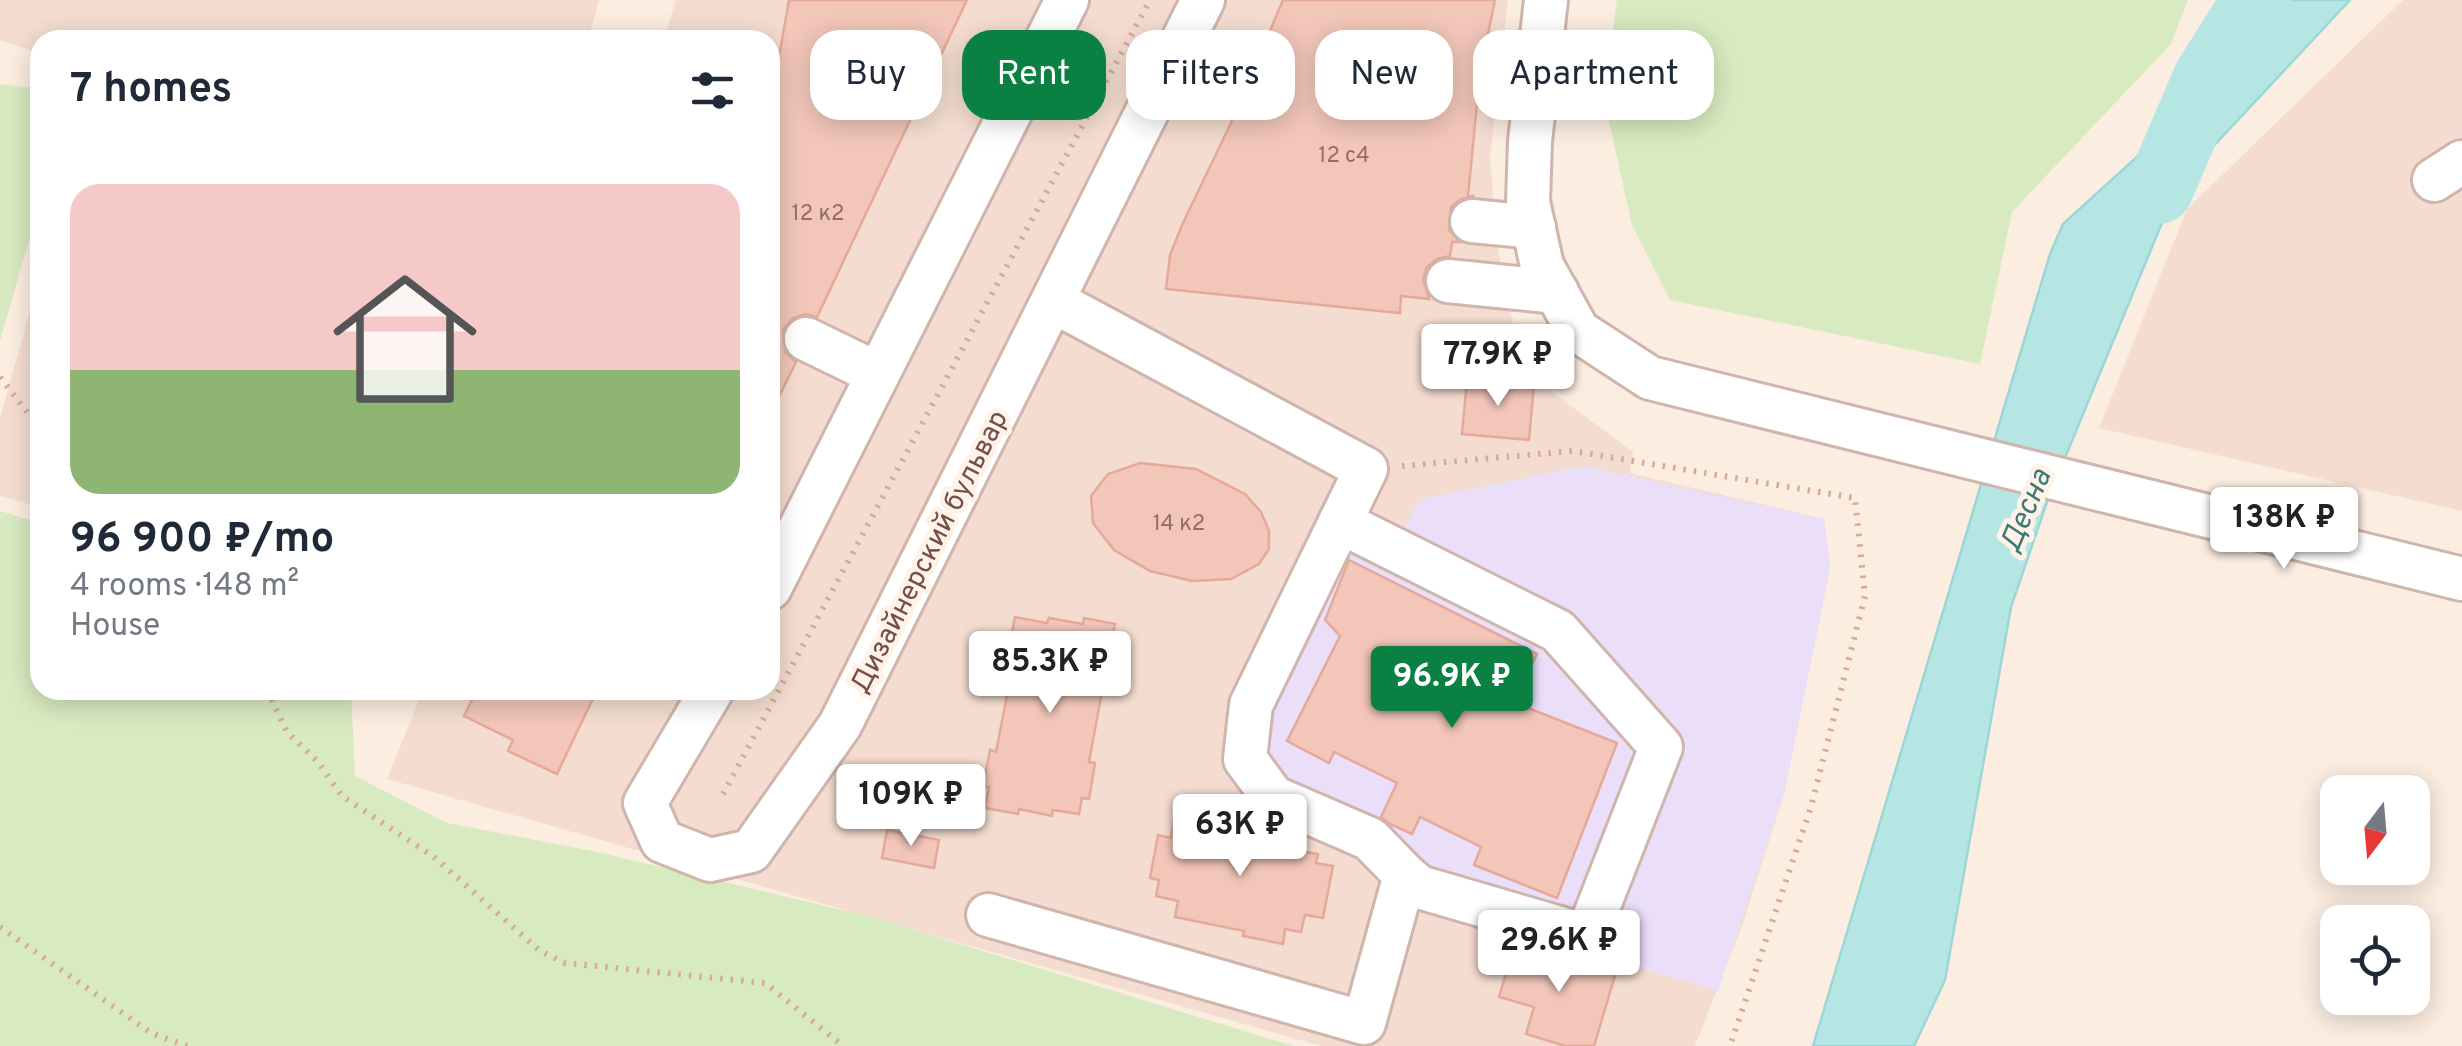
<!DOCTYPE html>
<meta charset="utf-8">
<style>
body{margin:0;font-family:Overpass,sans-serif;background:#f6f6f7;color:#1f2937;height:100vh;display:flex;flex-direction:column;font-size:38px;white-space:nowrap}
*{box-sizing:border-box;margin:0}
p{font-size:32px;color:#747a83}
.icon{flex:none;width:55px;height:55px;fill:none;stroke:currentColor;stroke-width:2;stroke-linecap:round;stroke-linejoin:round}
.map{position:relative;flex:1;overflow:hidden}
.sheet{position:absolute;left:30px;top:30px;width:750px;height:670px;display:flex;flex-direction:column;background:#fff;border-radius:30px;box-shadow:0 5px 25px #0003}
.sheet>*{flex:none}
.banner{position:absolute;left:810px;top:30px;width:950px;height:90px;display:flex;gap:20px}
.needle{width:65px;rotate:196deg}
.fabs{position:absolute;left:2320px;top:775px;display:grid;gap:20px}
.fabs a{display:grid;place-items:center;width:110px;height:110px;border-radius:20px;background:#fff;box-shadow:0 5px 25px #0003;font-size:50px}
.price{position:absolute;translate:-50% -85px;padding:0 22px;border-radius:10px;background:#fff;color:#222;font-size:32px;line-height:65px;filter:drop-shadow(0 2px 5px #0008)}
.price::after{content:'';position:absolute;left:50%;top:60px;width:30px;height:22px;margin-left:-15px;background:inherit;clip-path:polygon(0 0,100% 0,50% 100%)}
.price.active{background:#0b8043;color:#fff}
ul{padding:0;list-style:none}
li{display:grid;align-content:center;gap:20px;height:530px;padding:0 40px}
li+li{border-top:2px solid #e0e1e3}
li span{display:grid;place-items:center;height:310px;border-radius:30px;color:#555}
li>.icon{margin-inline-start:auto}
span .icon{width:180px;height:180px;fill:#fffc;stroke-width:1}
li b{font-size:42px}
h2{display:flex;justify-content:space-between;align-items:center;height:120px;padding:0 40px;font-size:42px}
.tag{padding:0 35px;border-radius:30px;background:#fff;box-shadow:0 5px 25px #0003;font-size:35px;line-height:90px}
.tag.active{background:#0b8043;color:#fff}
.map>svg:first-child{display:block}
.residential{fill:#f4ddd0}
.education{fill:#eadef8}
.green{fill:#d8eac0}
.water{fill:#b6e6e4;stroke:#9cd7d7;stroke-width:2.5}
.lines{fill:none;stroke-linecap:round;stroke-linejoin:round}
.river{stroke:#b6e6e4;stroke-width:68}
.building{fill:#f2c6b9;stroke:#e5a999;stroke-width:2.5}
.minor-casing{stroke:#cfb5ab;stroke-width:48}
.path{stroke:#d6a99c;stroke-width:6;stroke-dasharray:2.5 8;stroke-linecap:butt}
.minor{stroke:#fff;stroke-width:42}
.labels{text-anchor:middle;stroke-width:10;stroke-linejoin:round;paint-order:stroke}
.number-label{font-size:22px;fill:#946e64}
.street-label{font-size:28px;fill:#745048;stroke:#fff2e8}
.water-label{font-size:30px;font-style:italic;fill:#3c7979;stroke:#fff2e8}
</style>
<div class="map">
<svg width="2462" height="1046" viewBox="0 0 2462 1046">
<rect width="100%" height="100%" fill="#fcede1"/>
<g class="residential">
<path d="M0,0H599L588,40H40V53L0,40Z"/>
<path d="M676,0H1508L1490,159L1497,243L1514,329L1552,392L1633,452L1630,473L1824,519L1830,568L1784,794L1741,929L1695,1046H1321L387,779L423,690H770V40H664Z"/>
<path d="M2403,0H2462V511L2099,428L2187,209Z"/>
<path d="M40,276V507L0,496V418Z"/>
</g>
<path class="education" d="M1584,466L1824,519L1830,568L1784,794L1718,991L1456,915L1439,877L1280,777L1268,759V724L1365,522L1400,536L1420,499Z"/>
<g class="green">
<path d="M1617,0H2188L2171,44L2012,212L1980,364L1670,300L1632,225L1604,99Z"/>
<path d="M0,84L40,89V202L0,341Z"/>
<path d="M0,511L40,523V690H351L355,776L447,823L593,851L872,917L1293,1046H0Z"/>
</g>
<path class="water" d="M2279,0H2350L2178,184L2048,499L2011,607L1945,980L1914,1046H1813L2050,254L2063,224L2258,47Z"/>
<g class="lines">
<path class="river" d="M2159,190L2207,78L2256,0"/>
</g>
<g class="building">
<path d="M789,0H967L817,317L805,314L793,318L783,329L785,352L796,362L770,415V84L774,85Z"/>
<path d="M1283,0H1495L1480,73L1468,196H1474L1461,199L1451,207L1449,230L1460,242H1452L1450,256L1437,259L1427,267L1423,279L1429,299L1401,296L1400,313L1166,289L1170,255L1182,225L1230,125Z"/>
<path d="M1467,379L1534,384L1529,440L1462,434Z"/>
<path d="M1140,463L1196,469L1245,494L1261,512L1269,531V549L1259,564L1231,579L1192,581L1150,571L1114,550L1093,523L1091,496L1108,474Z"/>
<path d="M1349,560L1537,654L1513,702L1617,743L1557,898L1474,865L1481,847L1420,817L1412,834L1390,824L1381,817L1397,783L1334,752L1329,763L1287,741L1340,636L1325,620Z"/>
<path d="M1015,617L1047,623L1049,618L1083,624L1084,618L1115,624L1111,645L1118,647L1111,682L1104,681L1089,762L1095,763L1089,799L1082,798L1079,814L1053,810L1052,816L1019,809L1018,814L985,808L989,787L983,786L990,750L996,752L1011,675L1004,673Z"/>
<path d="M477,690H597L557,774L508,751L513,740L464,716Z"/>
<path d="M1174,819L1220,828L1221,820L1259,828L1258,835L1302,843L1300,851L1318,854L1316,863L1333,866L1323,918L1305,915L1301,932L1285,929L1283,944L1243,936L1244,931L1175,917L1178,901L1156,896L1159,880L1150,878L1158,835L1171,838Z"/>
<path d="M887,830L939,840L934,868L882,858Z"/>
<path d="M1515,943L1616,972L1594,1046H1565L1526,1034L1534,1007L1499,997Z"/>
</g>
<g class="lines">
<g class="minor-casing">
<g id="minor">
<path d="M1546,0L1530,141L1528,202L1542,266L1578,331L1650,378L2462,579"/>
<path d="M2434,180L2462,162"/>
<path d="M1472,221L1534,227"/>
<path d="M1448,281L1557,292"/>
<path d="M806,339L878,374"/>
<path d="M1340,522L1558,631L1661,747L1587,936L1419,887L1405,875"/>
<path d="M770,588L1067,0"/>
<path d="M712,690L645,803L662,841L710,860L751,851L840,725L1203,0"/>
<path d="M988,915L1364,1023L1405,875L1370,839L1273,797L1245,759L1251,705L1366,469L1053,301"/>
</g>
</g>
<g class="path">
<path d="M0,377L40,429"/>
<path d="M1402,466L1573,451L1855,498L1865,596L1811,807L1730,1046"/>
<path d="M267,690L287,732L318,762L342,796L434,857L540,951L565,963L765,983L843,1046"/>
<path d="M723,794L1150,0"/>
<path d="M0,927L151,1033L187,1046"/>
</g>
<use href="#minor" class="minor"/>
</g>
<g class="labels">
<g class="number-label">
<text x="1344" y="162">12 с4</text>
<text x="818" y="220">12 к2</text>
<text x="1179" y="530">14 к2</text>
</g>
<g class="street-label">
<text transform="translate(928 551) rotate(-63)" y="10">Дизайнерский бульвар</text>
</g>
<g class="water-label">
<text transform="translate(2025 510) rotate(-67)" y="10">Десна</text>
</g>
</g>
</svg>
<div class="fabs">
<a><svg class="needle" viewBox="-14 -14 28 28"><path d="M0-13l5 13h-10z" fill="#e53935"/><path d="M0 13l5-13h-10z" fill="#747a83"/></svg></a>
<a><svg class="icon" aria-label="locate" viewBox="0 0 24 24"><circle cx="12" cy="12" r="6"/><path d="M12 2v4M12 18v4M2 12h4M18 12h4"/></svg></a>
</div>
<b class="price" style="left:1498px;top:409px">77.9K ₽</b>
<b class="price" style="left:2284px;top:572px">138K ₽</b>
<b class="price" style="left:1050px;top:716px">85.3K ₽</b>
<b class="price active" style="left:1452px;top:731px">96.9K ₽</b>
<b class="price" style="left:911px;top:849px">109K ₽</b>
<b class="price" style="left:1240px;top:879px">63K ₽</b>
<b class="price" style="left:1559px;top:995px">29.6K ₽</b>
<div class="banner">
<a class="tag">Buy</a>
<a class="tag active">Rent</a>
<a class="tag">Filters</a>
<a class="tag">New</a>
<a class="tag">Apartment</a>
</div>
<section class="sheet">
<h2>7 homes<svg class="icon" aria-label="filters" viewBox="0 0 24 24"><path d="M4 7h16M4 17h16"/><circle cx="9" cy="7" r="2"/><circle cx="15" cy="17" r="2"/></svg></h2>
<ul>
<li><span style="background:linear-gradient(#f6c9c9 60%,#8fb573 0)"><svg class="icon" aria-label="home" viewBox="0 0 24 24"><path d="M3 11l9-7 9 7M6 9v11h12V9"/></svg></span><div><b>96 900 ₽/mo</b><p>4 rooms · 148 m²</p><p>House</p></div></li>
</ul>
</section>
</div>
